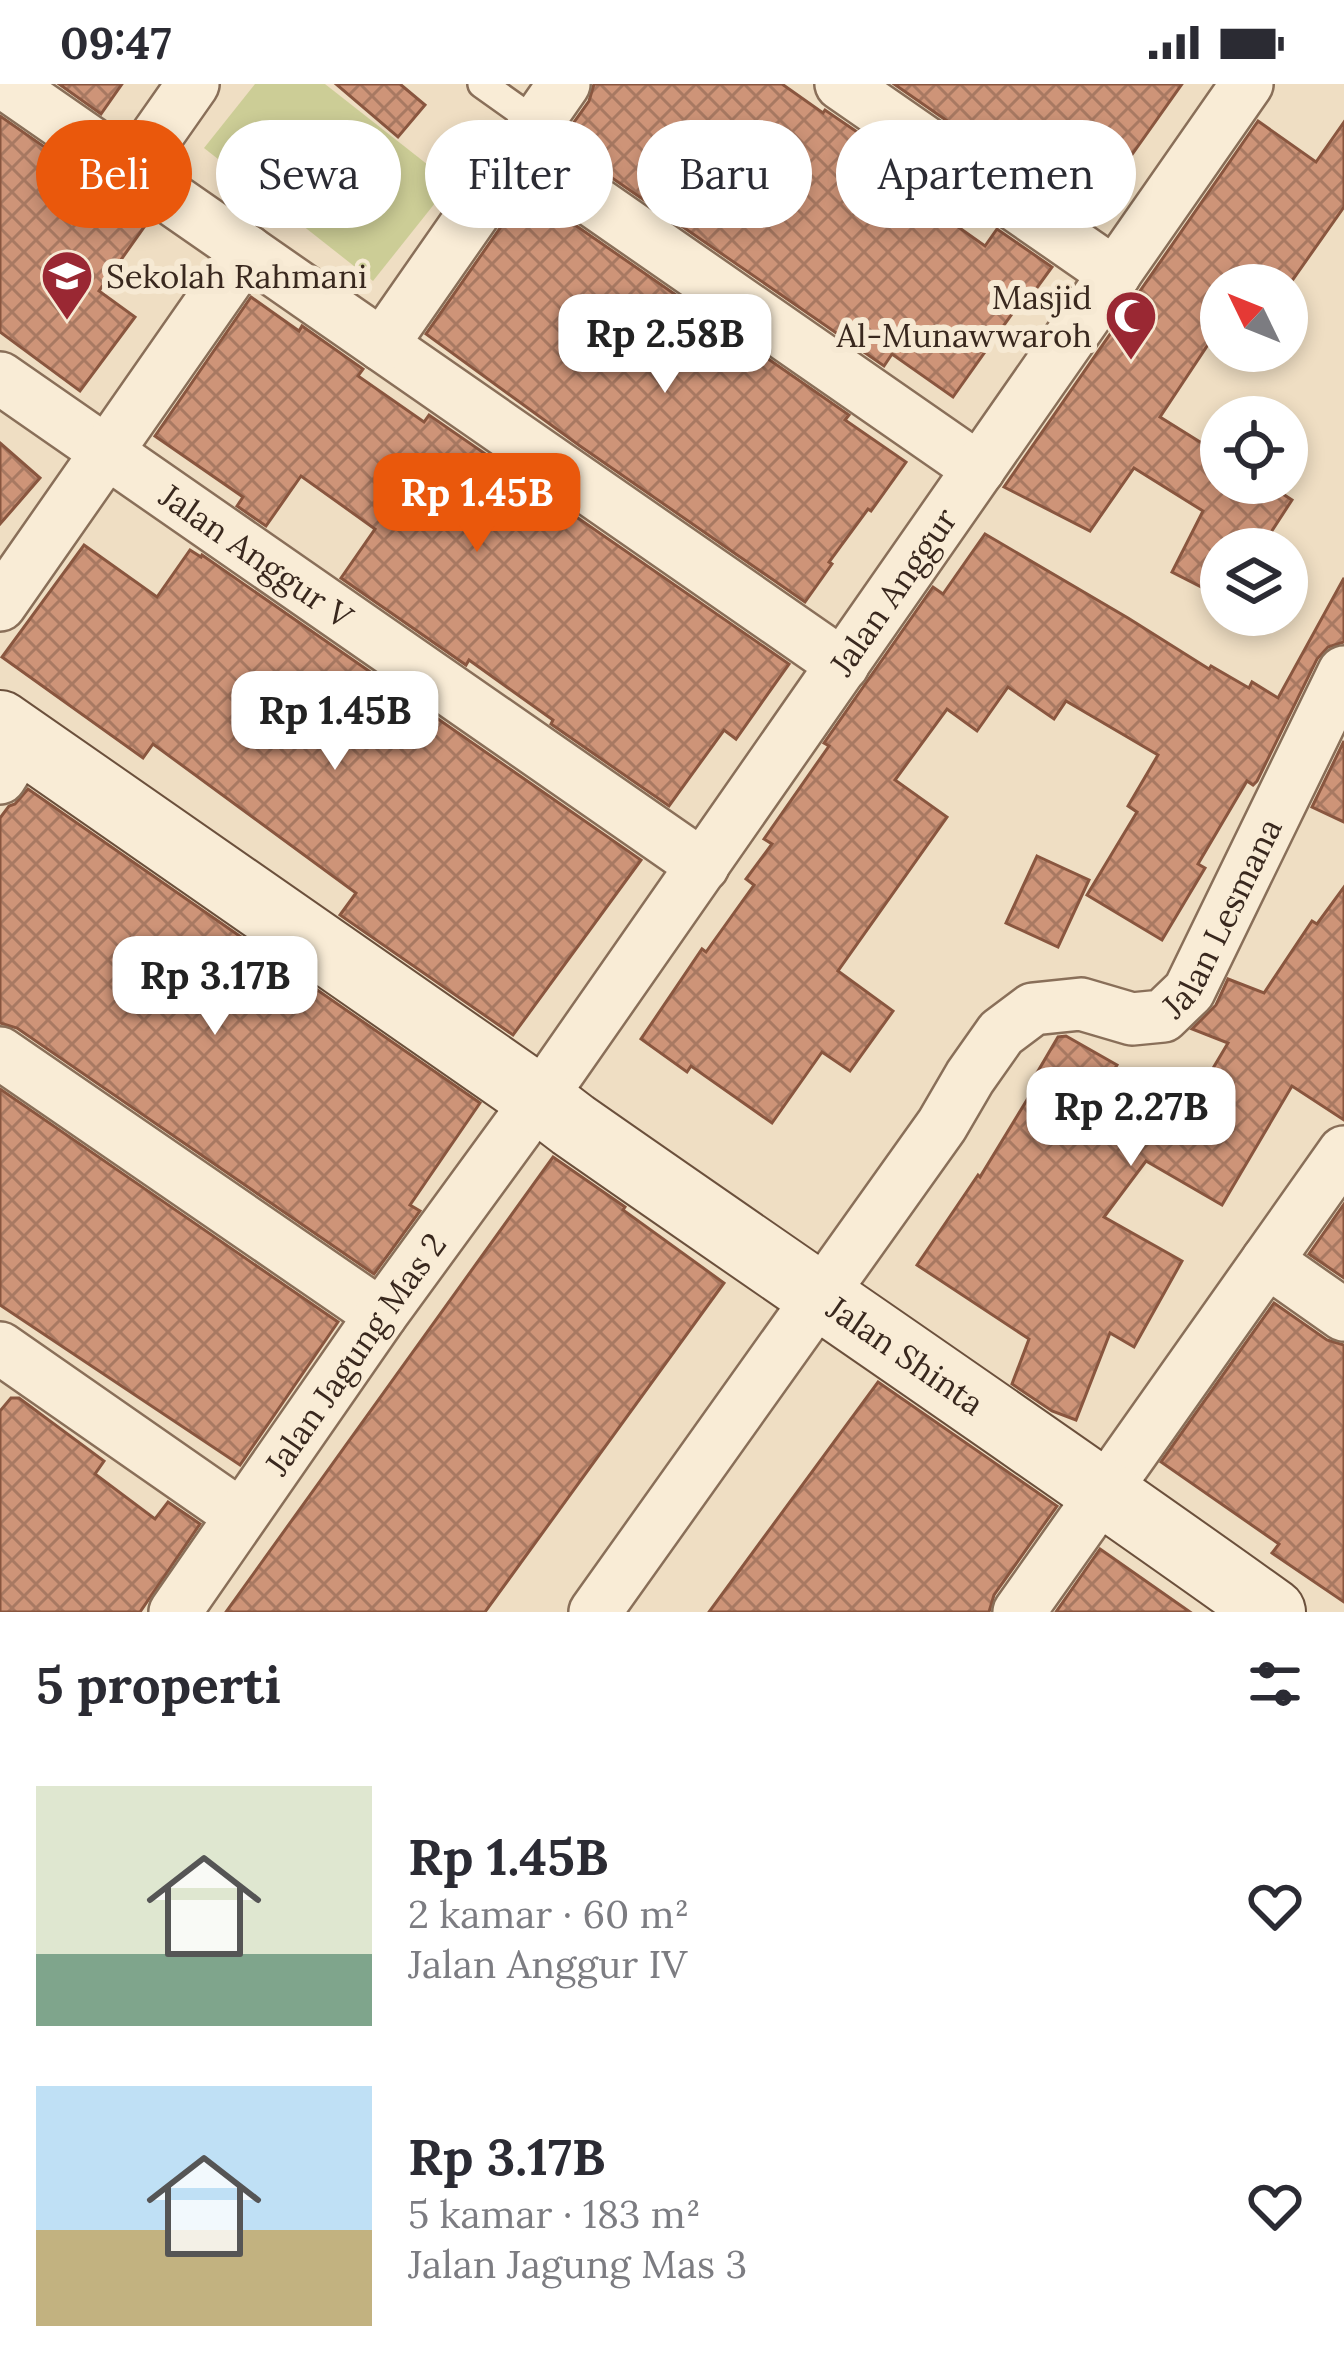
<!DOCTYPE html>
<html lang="id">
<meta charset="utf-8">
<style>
body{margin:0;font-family:Lora,serif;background:#f7f7f7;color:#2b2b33;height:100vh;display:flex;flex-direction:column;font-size:45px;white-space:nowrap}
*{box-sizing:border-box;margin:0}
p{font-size:39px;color:#7c7c81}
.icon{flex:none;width:66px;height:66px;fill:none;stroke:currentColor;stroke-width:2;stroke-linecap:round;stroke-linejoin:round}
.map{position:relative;height:1528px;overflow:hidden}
.panel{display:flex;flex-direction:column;background:#fff;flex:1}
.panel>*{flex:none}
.banner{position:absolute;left:36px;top:36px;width:1272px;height:108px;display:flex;gap:24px}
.needle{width:78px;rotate:313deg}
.fabs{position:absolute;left:1200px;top:180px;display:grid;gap:24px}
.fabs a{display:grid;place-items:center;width:108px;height:108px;border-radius:50%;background:#fff;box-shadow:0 6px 18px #0003;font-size:60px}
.price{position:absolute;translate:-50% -102px;padding:0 27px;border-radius:24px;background:#fff;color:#222;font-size:39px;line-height:78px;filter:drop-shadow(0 3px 6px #0008)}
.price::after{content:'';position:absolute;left:50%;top:72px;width:36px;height:27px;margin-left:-18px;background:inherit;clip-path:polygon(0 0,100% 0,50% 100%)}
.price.current{background:#ea580c;color:#fff}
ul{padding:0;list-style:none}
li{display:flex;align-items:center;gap:36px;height:300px;padding:0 36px}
li span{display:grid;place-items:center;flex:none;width:336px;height:240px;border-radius:0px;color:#555}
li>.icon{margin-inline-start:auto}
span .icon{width:144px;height:144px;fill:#fffc;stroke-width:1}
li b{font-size:51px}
h2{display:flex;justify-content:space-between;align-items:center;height:144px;padding:0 36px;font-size:51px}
.tag{padding:0 42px;border-radius:54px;background:#fff;box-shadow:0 6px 18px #0003;font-size:42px;line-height:108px}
.tag.current{background:#ea580c;color:#fff}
.status{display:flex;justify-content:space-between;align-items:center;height:84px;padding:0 60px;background:#fff;direction:ltr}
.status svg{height:33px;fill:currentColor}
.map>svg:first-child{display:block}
.pitch{fill:#cccd96}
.building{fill:url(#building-cross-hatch);stroke:#89563f;stroke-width:3}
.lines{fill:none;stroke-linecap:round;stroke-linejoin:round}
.lane-casing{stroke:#896f59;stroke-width:32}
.street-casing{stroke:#896f59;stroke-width:56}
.secondary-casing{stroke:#6b503c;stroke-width:70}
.lane{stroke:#f9ecd6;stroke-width:27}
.street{stroke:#f9ecd6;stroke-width:51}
.secondary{stroke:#f9ecd6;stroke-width:66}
.labels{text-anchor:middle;stroke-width:12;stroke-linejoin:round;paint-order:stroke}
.poi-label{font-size:33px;fill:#39281e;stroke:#f6e9d3;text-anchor:start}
.street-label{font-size:33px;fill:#39281e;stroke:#f6e9d3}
</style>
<div class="status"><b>09:47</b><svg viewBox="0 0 49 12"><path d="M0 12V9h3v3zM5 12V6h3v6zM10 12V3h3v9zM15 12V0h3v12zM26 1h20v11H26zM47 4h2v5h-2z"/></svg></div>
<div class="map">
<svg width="1344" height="1528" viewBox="0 0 1344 1528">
<defs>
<pattern id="building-cross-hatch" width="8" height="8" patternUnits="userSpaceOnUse" patternTransform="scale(3)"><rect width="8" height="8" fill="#ce9478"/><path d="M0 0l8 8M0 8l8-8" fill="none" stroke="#a87962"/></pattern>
</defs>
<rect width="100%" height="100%" fill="#efdec3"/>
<path class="pitch" d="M255,0H325L451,99L373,197L204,64Z"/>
<g class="building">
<path d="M59,0H122L101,30Z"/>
<path d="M336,0H400L425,21L398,53Z"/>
<path d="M594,0H782L823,29L825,26L939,104L927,121L985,162L997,145L1052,183L1023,223L1019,220L953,313L892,270L884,282L560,58L589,17Z"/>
<path d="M894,0H1182L1087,134Z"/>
<path d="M0,32L149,136L99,207L135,233L80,307L0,248Z"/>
<path d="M1258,37L1316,78L1344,38V123L1289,201H1221V241L1160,333L1221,371V399H1266L1292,416L1260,465H1221V513L1172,488L1203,427L1134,384L1090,447L1004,403Z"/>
<path d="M526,107L849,331L845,336L906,378L871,427L868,425L829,478L832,480L805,518L580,362L426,250Z"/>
<path d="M251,213L299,247L302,242L363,285L358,292L424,338L429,331L789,580L736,655L724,646L669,722L551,640L553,636L469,576L466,581L341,494L375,445L301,392L266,442L237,422L243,413L155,352Z"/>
<path d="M0,359L40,394L0,440Z"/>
<path d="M985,450L1128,534L1209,585L1211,582L1249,604L1252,598L1278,614L1344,494V558L1328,563L1317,575L1257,697L1253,701L1247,697L1198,780L1205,784L1162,856L1087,811L1137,728L1128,722L1158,671L1066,617L1054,635L1008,603L977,647L947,625L895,696L947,733L838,887L893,927L850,987L822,968L772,1039L691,982L687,988L641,955L702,865L706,868L754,801L746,795L772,760L764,755L829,662L824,659L933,503L943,510Z"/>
<path d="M84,461L157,513L190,466L201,473L202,471L641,776L513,951L340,831L356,809L296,765L153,660L143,674L2,573Z"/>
<path d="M1344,657V738L1312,723Z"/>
<path d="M28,705L480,1019L410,1121L420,1127L374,1190L17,944L0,939V734L9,722L15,720Z"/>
<path d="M1037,772L1089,796L1058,863L1006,839Z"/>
<path d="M1344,803V1036L1292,1002L1222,1121L1146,1077L1104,1133L1182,1177L1134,1263L1110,1249L1076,1336L1052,1327L1012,1300L1029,1255L917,1181L978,1091L980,1093L1036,1001L1031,999L1058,953L1066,952L1117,981L1111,991L1178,1043L1228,959L1192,945L1216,921L1228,895L1264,909L1312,837L1317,840Z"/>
<path d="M0,1005L338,1238L240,1381L0,1221Z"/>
<path d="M553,1073L625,1123L623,1126L724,1199L485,1528H226Z"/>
<path d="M1344,1120V1194L1309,1170Z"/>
<path d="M1274,1219L1327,1256L1344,1261V1518L1272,1469L1279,1460L1161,1378Z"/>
<path d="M878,1298L1057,1422L994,1511L989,1528H709Z"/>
<path d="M11,1314H19L104,1377L95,1390L155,1435L168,1418L200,1440L140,1528H0V1327Z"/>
<path d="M1100,1465L1190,1528H1056Z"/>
</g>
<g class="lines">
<g class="lane-casing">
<path id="lane" d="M482,0L537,39"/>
</g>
<g class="street-casing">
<g id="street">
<path d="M6,0L843,581"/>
<path d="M841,0L1115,190"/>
<path d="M518,65L979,385"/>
<path d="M132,87L193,0"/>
<path d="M382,261L564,0"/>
<path id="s1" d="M0,294L703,782"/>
<path d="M0,521L247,167"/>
<path d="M0,694L24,656"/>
<path d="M0,969L381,1231"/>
<path d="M1267,1177L1344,1231"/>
<path d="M0,1264L240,1431"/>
<path id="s2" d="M175,1528L381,1231L559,987L1247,0"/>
<path id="s3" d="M595,1528L942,1041L970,993L1001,949L1033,925L1081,920L1132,935L1163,932L1189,907L1344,588"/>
<path d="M1019,1528L1344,1068"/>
</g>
</g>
<g class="secondary-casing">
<g id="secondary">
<path id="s4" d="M0,640L539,1015L573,1041C806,1204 1042,1363 1272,1528"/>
</g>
</g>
<use href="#lane" class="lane"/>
<use href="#street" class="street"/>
<use href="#secondary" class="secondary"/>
</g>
<defs>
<g id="school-pin" transform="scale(2.7)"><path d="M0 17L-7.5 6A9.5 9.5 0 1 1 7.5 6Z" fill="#9a2833" stroke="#f6e9d3"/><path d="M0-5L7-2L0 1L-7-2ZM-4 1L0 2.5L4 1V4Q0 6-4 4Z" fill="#fff"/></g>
<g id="mosque-pin" transform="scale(2.7)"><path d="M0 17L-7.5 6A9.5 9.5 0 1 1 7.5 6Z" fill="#9a2833" stroke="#f6e9d3"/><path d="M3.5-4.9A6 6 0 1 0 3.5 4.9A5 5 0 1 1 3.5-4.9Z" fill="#fff"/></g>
</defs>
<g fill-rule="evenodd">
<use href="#school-pin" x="67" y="192"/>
<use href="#mosque-pin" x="1131" y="232"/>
</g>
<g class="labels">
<g class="poi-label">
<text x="106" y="204">Sekolah Rahmani</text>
<text x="1092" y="225" text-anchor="end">Masjid<tspan x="1092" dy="38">Al-Munawwaroh</tspan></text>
</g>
<g class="street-label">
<text dy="12" stroke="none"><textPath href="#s1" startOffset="312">Jalan Anggur V</textPath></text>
<text dy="12" stroke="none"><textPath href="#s2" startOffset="1248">Jalan Anggur</textPath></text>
<text dy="12" stroke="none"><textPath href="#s3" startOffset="996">Jalan Lesmana</textPath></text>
<text dy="12" stroke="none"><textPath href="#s2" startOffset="315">Jalan Jagung Mas 2</textPath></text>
<text dy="12" stroke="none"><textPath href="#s4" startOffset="1104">Jalan Shinta</textPath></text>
</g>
</g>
</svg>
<div class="fabs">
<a><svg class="needle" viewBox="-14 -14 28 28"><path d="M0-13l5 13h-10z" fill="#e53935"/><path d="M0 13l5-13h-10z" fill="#7c7c81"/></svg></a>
<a><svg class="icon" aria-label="locate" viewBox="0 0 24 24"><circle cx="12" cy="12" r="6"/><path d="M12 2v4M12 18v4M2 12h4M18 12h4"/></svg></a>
<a><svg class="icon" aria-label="layers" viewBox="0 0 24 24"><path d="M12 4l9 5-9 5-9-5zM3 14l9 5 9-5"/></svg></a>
</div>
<b class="price" style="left:665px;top:312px">Rp 2.58B</b>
<b class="price current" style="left:477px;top:471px">Rp 1.45B</b>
<b class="price" style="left:335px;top:689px">Rp 1.45B</b>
<b class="price" style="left:215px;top:954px">Rp 3.17B</b>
<b class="price" style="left:1131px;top:1085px">Rp 2.27B</b>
<div class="banner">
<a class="tag current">Beli</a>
<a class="tag">Sewa</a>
<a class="tag">Filter</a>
<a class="tag">Baru</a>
<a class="tag">Apartemen</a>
</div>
</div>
<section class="panel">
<h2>5 properti<svg class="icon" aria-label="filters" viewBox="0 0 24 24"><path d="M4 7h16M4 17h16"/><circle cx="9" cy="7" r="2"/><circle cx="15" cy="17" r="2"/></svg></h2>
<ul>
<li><span style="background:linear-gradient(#dfe7d0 70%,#7fa58c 0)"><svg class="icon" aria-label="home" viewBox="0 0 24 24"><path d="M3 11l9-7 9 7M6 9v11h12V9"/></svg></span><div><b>Rp 1.45B</b><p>2 kamar · 60 m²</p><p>Jalan Anggur IV</p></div><svg class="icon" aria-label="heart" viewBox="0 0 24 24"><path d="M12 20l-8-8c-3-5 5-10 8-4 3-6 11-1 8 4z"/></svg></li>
<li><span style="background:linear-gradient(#bfe0f5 60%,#c2b280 0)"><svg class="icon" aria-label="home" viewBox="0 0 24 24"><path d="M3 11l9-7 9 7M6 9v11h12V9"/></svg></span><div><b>Rp 3.17B</b><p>5 kamar · 183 m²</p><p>Jalan Jagung Mas 3</p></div><svg class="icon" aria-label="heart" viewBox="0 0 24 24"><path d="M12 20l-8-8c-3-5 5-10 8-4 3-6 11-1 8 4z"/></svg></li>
</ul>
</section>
